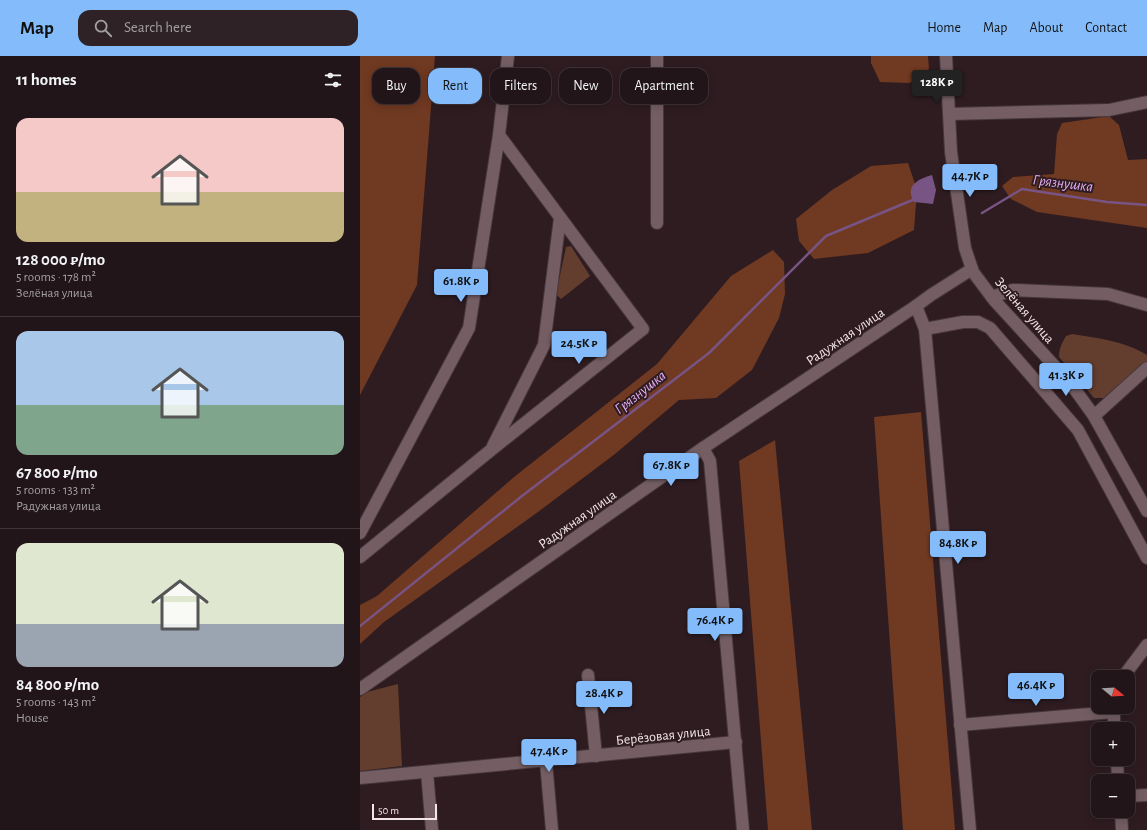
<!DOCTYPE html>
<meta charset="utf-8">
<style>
body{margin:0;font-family:"Alegreya Sans",sans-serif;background:#2e2226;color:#f1f3f6;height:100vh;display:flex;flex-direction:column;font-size:15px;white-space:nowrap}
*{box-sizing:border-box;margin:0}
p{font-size:13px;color:#a29fa2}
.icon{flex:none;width:22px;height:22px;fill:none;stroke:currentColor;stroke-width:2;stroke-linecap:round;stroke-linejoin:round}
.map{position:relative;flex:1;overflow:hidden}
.details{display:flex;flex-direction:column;background:#221519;width:360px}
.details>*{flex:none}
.top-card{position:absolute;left:12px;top:12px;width:380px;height:36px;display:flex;gap:8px}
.needle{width:26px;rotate:108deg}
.buttons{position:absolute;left:731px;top:614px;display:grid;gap:8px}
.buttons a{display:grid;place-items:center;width:44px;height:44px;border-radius:8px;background:#221519;box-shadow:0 2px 10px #0003,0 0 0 1px #3f3438;font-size:20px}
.scale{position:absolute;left:12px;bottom:10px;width:65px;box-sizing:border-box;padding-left:4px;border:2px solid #f3e6e9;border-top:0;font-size:11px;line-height:14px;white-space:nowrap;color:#f3e6e9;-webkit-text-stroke:3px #2e1c21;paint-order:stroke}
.price{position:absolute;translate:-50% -34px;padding:0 9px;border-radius:4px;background:#84bcfb;color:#111;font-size:13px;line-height:26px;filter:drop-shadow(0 1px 2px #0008)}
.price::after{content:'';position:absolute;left:50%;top:24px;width:12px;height:9px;margin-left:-6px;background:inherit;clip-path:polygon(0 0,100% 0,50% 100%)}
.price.current{background:#222;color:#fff}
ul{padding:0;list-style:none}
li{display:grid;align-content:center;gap:8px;height:212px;padding:0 16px}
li+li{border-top:1px solid #3f3438}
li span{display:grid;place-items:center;height:124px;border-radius:12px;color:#555}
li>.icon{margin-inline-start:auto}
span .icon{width:72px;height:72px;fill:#fffc;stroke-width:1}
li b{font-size:17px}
h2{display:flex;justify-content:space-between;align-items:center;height:48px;padding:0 16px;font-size:17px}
.chip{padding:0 14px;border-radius:12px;background:#221519;box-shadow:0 2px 10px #0003,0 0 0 1px #3f3438;font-size:14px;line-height:36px}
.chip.current{background:#84bcfb;color:#111}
header{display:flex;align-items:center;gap:24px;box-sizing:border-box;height:56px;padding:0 20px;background:#84bcfb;color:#111}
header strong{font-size:19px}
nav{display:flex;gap:22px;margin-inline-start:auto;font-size:14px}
.search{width:280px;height:36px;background:#2e2226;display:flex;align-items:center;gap:10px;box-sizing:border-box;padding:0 14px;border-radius:12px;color:#a29fa2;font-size:15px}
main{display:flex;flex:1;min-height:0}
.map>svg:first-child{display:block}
.green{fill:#633d2d}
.forest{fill:#703921}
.water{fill:#785484}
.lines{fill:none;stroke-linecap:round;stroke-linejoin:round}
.stream{stroke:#785484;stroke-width:2.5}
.minor-casing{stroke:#46373c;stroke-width:14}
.minor{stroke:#745e64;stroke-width:12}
.labels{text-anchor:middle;stroke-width:4;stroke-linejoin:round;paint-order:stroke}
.street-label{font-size:14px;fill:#f3e6e9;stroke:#2e1c21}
.water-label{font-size:15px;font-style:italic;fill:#e5aef7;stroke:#2e1c21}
</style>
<header>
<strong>Map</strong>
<div class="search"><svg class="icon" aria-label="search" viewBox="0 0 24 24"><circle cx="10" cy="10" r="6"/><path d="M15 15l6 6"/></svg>Search here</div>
<nav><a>Home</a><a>Map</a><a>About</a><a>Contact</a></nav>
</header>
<main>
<section class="details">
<h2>11 homes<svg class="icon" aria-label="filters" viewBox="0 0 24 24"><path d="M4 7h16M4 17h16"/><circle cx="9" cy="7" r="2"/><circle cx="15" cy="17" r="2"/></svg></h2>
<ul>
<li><span style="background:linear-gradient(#f6c9c9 60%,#c2b280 0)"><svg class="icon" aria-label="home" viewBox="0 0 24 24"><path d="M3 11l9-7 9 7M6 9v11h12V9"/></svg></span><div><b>128 000 ₽/mo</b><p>5 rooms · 178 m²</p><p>Зелёная улица</p></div></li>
<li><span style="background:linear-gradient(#a9c7e8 60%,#7fa58c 0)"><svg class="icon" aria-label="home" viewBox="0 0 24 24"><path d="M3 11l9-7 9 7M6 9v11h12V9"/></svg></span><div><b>67 800 ₽/mo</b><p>5 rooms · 133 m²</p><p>Радужная улица</p></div></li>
<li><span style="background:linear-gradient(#dfe7d0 65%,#9aa5b1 0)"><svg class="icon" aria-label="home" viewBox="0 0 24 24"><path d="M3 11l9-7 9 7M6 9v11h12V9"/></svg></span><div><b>84 800 ₽/mo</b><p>5 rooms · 143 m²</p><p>House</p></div></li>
</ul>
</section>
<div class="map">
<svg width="787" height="774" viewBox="0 0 787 774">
<rect width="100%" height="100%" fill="#2e1c21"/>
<g class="green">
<path d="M211,190L230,220L201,243L196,238L206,191Z"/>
<path d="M712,278C737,282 765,285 787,299V305L748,342H734L699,301C699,292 702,287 706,280Z"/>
<path d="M38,628L42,710L0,715V641L7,636Z"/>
</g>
<g class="forest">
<path d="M0,0H75L57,229L0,339Z"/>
<path d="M511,0H568L569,13L550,27L520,26L511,7Z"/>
<path d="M749,60L759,69L768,104L787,103V172L677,156L651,143L642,130L653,121L694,118L697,78L702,67Z"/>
<path d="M548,107L557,134L554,174L508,197L454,203L439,185L436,163L472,134L511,110Z"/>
<path d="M413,194L424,206L425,238L419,262L392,314L356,342L319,344L255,398L178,456L24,566L0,588V549L17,540L154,421L297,308L371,220Z"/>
<path d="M561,356L595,774H543L514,361Z"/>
<path d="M415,384L452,774H408L379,405Z"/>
</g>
<path class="water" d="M572,119L576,134L573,148L554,146C544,129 559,123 572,119Z"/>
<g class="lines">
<g class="stream">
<path d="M622,157L662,133L747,146L787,149"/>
<path d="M0,570L162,440L349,297L466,180L555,143"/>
</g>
<g class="minor-casing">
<g id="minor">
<path d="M297,0V167"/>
<path d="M586,0L591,96L605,192L613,216L634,244L711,328L734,360L787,455"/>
<path d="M590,58L749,54L787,46"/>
<path d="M632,241L653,234L748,238L787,249"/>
<path d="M556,250L565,273L610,774"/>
<path d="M565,273L603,266H618L630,272L718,374L787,502"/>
<path d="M734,360L787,312"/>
<path d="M133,390L184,289L200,162"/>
<path d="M343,392L350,405L383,774"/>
<path d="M0,477L109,272L139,79L148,0"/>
<path d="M0,501L131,394L283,273L139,79"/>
<path d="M228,619L236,700"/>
<path d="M763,621L787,589"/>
<path d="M0,633L343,392L556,250L571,239L612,213"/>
<path d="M754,651V673"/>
<path d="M600,669L753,656"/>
<path d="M757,703L758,725"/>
<path d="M186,706L192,774"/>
<path d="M67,716L72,774"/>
<path d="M0,722L376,686"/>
<path d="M768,740L787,739"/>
<path d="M761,755L762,774"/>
</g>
</g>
<use href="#minor" class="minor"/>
</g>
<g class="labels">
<g class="street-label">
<text transform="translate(665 254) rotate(49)" y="5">Зелёная улица</text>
<text transform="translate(485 280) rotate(-34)" y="5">Радужная улица</text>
<text transform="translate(217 463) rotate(-35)" y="5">Радужная улица</text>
<text transform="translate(303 679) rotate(-6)" y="5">Берёзовая улица</text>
</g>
<g class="water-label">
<text transform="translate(703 127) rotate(7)" y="5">Грязнушка</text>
<text transform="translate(280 336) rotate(-38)" y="5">Грязнушка</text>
</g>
</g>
</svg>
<div class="buttons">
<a><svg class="needle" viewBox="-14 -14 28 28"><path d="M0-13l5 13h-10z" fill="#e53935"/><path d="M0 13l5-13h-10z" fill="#a29fa2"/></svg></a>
<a>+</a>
<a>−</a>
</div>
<div class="scale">50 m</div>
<b class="price current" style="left:577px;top:48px">128K ₽</b>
<b class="price" style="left:610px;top:142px">44.7K ₽</b>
<b class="price" style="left:101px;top:247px">61.8K ₽</b>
<b class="price" style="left:219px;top:309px">24.5K ₽</b>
<b class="price" style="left:706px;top:341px">41.3K ₽</b>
<b class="price" style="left:311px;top:431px">67.8K ₽</b>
<b class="price" style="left:598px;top:509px">84.8K ₽</b>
<b class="price" style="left:355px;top:586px">76.4K ₽</b>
<b class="price" style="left:676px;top:651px">46.4K ₽</b>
<b class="price" style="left:244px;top:659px">28.4K ₽</b>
<b class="price" style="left:189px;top:717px">47.4K ₽</b>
<div class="top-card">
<a class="chip">Buy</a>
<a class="chip current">Rent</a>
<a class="chip">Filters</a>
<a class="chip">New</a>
<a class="chip">Apartment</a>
</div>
</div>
</main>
